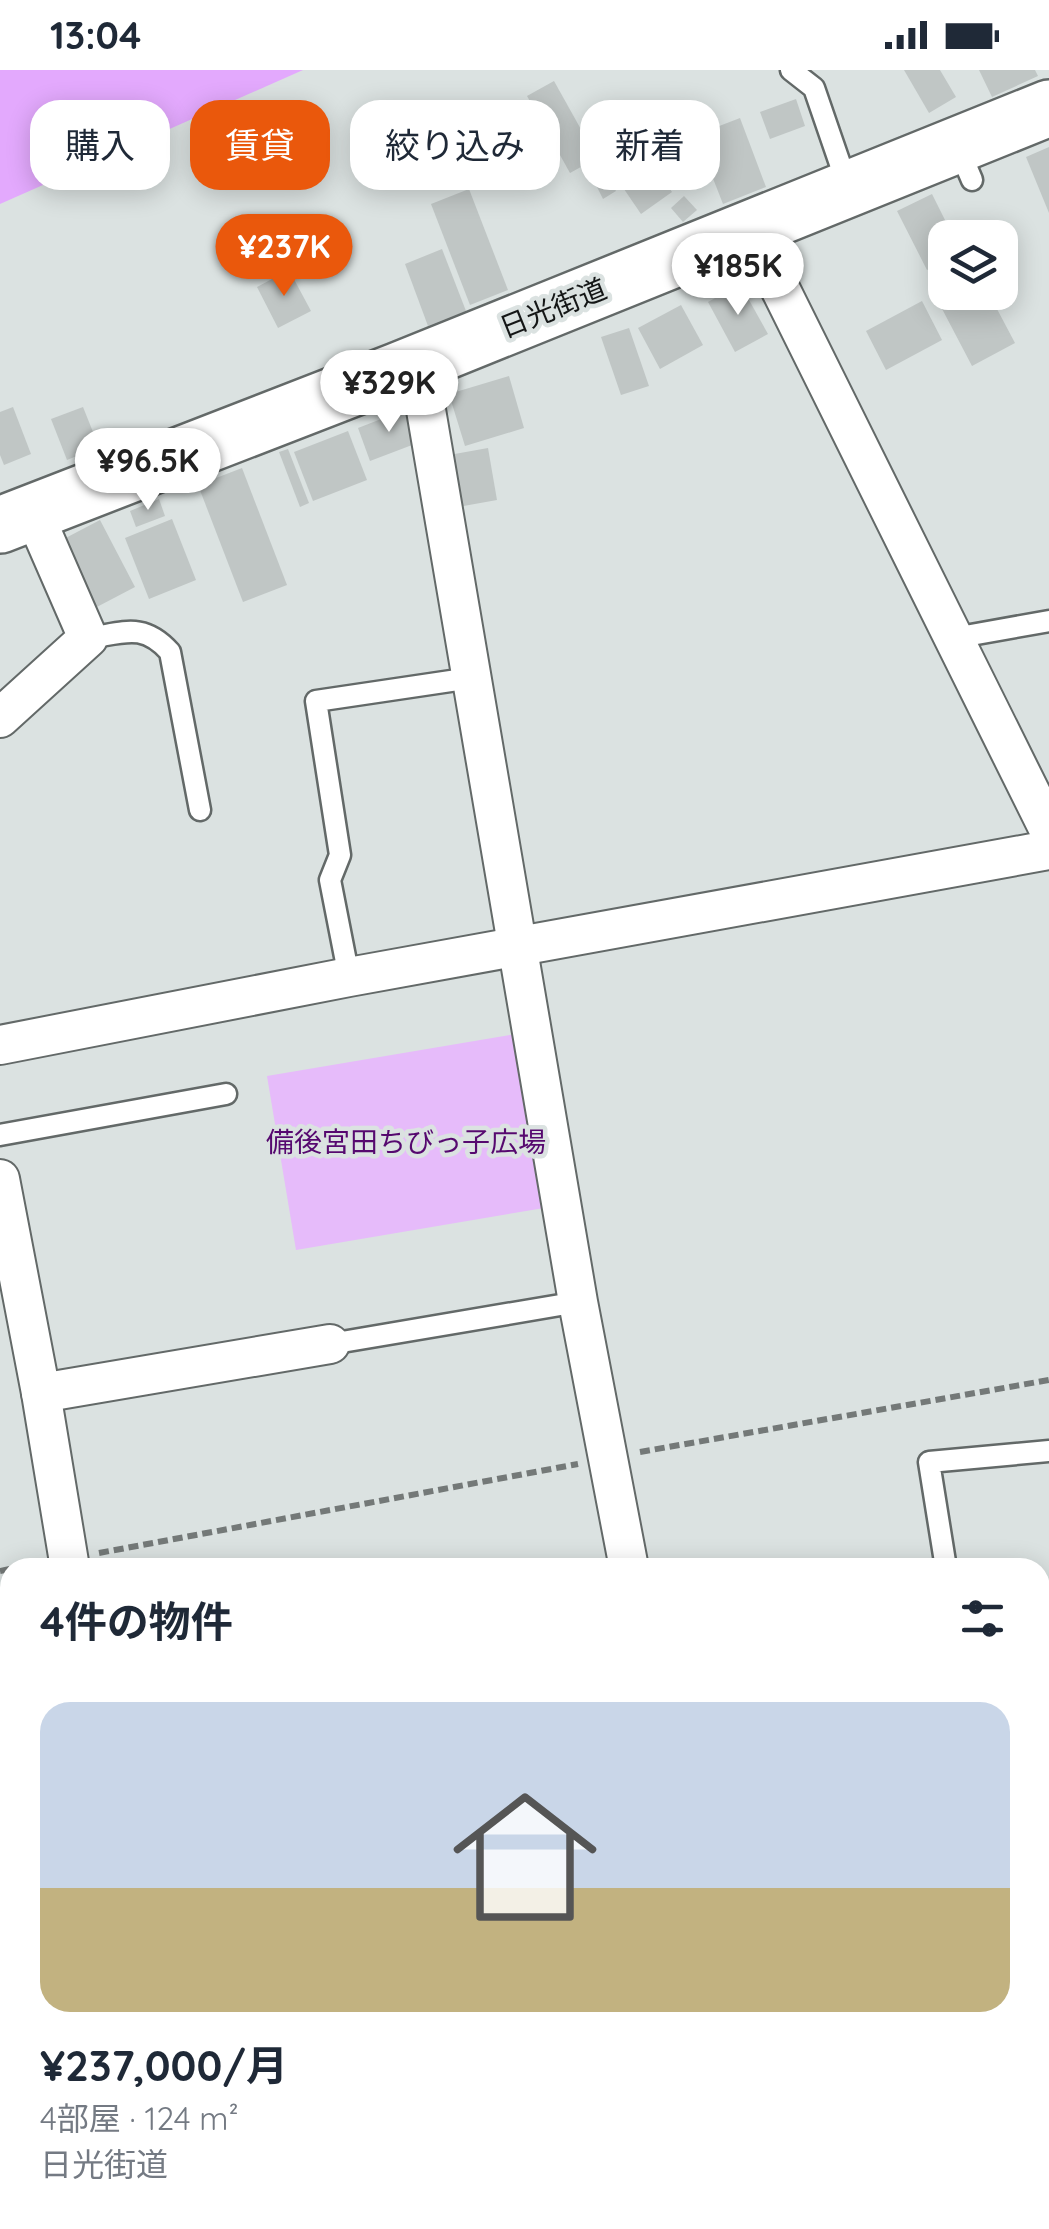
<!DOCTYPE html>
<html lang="ja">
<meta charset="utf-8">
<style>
body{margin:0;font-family:Quicksand,"Noto Sans JP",sans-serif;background:#f6f6f7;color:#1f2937;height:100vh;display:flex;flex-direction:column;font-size:38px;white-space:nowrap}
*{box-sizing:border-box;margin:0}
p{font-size:32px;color:#747a83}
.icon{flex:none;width:55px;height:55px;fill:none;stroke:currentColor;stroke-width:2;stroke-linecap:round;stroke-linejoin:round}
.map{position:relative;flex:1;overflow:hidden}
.sheet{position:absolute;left:0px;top:1488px;width:1050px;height:672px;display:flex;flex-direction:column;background:#fff;border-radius:30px 30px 0 0;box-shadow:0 5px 25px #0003}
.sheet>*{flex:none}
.top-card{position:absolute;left:30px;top:30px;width:990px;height:90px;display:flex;gap:20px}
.controls{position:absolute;left:928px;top:150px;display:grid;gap:20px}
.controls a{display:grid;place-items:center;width:90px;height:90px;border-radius:20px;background:#fff;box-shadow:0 5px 25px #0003;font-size:50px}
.price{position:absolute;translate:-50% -85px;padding:0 22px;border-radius:35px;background:#fff;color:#222;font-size:32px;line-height:65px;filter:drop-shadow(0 2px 5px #0008)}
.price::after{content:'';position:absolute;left:50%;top:60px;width:30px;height:22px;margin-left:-15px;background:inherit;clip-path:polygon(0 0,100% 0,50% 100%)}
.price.on{background:#ea580c;color:#fff}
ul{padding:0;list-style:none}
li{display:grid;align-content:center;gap:20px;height:530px;padding:0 40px}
li span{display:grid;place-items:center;height:310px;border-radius:30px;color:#555}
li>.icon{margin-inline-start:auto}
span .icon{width:180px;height:180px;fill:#fffc;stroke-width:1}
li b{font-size:42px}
h2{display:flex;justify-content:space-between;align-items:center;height:120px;padding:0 40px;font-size:42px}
.tag{padding:0 35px;border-radius:30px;background:#fff;box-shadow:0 5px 25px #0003;font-size:35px;line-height:90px}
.tag.on{background:#ea580c;color:#fff}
.status{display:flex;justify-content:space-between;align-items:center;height:70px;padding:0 50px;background:#fff;direction:ltr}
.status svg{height:28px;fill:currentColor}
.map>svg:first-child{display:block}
.green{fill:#e6bbfa}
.water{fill:#e3a9fd}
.building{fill:#c0c6c5}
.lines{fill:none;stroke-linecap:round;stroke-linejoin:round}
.service-casing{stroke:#636968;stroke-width:25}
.minor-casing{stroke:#636968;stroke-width:42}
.trunk-casing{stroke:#636968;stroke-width:60}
.path{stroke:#747978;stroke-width:6;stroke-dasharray:10 5;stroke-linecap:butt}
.service{stroke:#fff;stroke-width:20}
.minor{stroke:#fff;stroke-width:38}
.trunk{stroke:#fff;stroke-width:55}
.labels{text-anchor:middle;stroke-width:9;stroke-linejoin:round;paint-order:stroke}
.street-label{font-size:28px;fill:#141616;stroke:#dbe2e1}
.park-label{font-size:28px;fill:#56096f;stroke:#dbe2e1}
</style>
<div class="status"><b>13:04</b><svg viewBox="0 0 49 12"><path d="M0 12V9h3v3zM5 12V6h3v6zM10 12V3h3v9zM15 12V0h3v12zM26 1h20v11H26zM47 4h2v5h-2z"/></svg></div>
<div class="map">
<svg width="1049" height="2159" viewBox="0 0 1049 2159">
<rect width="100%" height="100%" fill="#dbe2e1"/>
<path class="green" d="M516,964L544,1138L296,1180L267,1006Z"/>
<path class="water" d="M0,0H303L0,134Z"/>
<g class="building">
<path d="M904,0H940L956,27L929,43Z"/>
<path d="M979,0H1035L1038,6L992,27Z"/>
<path d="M554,11L597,88L570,103L527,26Z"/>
<path d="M796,29L805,56L770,69L760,42Z"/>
<path d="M740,48L766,117L723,134L696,65Z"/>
<path d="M626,53L672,122L641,144L594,75Z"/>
<path d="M1049,77V143L1026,87Z"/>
<path d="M700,86L709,106L697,111L687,92Z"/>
<path d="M606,104L616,121L603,129L594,111Z"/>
<path d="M469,119L508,220L470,235L431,134Z"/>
<path d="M932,124L954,168H945V191L927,200L897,141Z"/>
<path d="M684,126L697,140L683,152L671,138Z"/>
<path d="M442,179L466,241L428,256L405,194Z"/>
<path d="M289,200L311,241L278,258L257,217Z"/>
<path d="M945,205V222H988L1015,273L972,296L929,214Z"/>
<path d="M740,214L768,264L735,282L708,232Z"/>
<path d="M922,231L942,270L886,300L866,261Z"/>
<path d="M681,235L703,275L660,299L638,258Z"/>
<path d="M629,258L649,316L621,325L601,267Z"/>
<path d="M509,306L524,358L465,376L449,324Z"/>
<path d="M13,337L31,384L4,395L0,385V342Z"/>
<path d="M83,337L99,377L67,390L51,349Z"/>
<path d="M407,339L420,372L370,391L358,358Z"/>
<path d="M348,361L367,410L313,431L294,382Z"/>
<path d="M488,378L497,430L458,437L449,385Z"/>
<path d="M288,379L309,433L300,437L279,382Z"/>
<path d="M242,398L287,515L243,532L198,415Z"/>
<path d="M159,429L165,446L136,457L130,441Z"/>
<path d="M172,449L196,510L149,529L125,468Z"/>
<path d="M100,450L135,517L93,539L58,472Z"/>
<path d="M10,2077V2140L0,2134V2093Z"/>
<path d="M26,2150H52L46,2159Z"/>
<path d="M96,2150H136L132,2159H116Z"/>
</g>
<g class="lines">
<g class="service-casing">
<g id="service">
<path d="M791,0L814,18L848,117"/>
<path d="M958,77L972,110"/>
<path d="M88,568C124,563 143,552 170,582L200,740"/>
<path d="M954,568L1049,551"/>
<path d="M349,907L330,810L340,785L316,631L471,608"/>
<path d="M0,1065L226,1024"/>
<path d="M330,1274L578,1232"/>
<path d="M946,1498L929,1392L1049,1381"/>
<path d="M1040,1690L1049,1689"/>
<path d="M823,2150L824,2159"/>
</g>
</g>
<g class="minor-casing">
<g id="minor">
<path d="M750,158L1049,760"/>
<path d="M418,293L578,1232L629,1498"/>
<path d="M0,648L88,568L33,442"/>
<path d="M0,975L349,907L1049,780"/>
<path d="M0,1109L41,1323L70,1498"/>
<path d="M41,1323L330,1274"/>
<path d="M0,1715L10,1720"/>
<path d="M0,1908L10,1886"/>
<path d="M1040,2015L1049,2014"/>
<path d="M418,2150L427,2159"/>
<path d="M310,2159L318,2150"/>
<path d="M603,2159L612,2150"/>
</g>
</g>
<g class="trunk-casing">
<path id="trunk" d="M0,455L397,301L1049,38"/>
</g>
<g class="path">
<path d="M640,1382L1049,1310"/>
<path d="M99,1483L578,1394"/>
<path d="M19,1498L37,1494"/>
<path d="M0,1501L10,1499"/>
</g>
<use href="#service" class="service"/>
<use href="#minor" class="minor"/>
<use href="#trunk" class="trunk"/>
</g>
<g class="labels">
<g class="street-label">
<text transform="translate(553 238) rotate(-22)" y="10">日光街道</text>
</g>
<g class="park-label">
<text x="406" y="1082">備後宮田ちびっ子広場</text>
</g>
</g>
</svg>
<div class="controls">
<a><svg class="icon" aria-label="layers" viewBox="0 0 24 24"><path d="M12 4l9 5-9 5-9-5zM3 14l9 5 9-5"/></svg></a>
</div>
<b class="price on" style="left:284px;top:229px">¥237K</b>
<b class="price" style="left:738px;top:248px">¥185K</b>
<b class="price" style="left:389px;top:365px">¥329K</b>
<b class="price" style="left:148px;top:443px">¥96.5K</b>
<div class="top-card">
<a class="tag">購入</a>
<a class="tag on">賃貸</a>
<a class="tag">絞り込み</a>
<a class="tag">新着</a>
</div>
<section class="sheet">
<h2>4件の物件<svg class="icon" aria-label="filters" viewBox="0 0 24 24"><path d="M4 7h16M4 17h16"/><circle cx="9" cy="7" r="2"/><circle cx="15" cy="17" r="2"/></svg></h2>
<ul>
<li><span style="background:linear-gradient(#c9d6e8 60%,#c2b280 0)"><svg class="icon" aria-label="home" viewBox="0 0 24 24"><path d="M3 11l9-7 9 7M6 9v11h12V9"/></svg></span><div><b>¥237,000/月</b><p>4部屋 · 124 m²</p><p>日光街道</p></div></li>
</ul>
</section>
</div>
